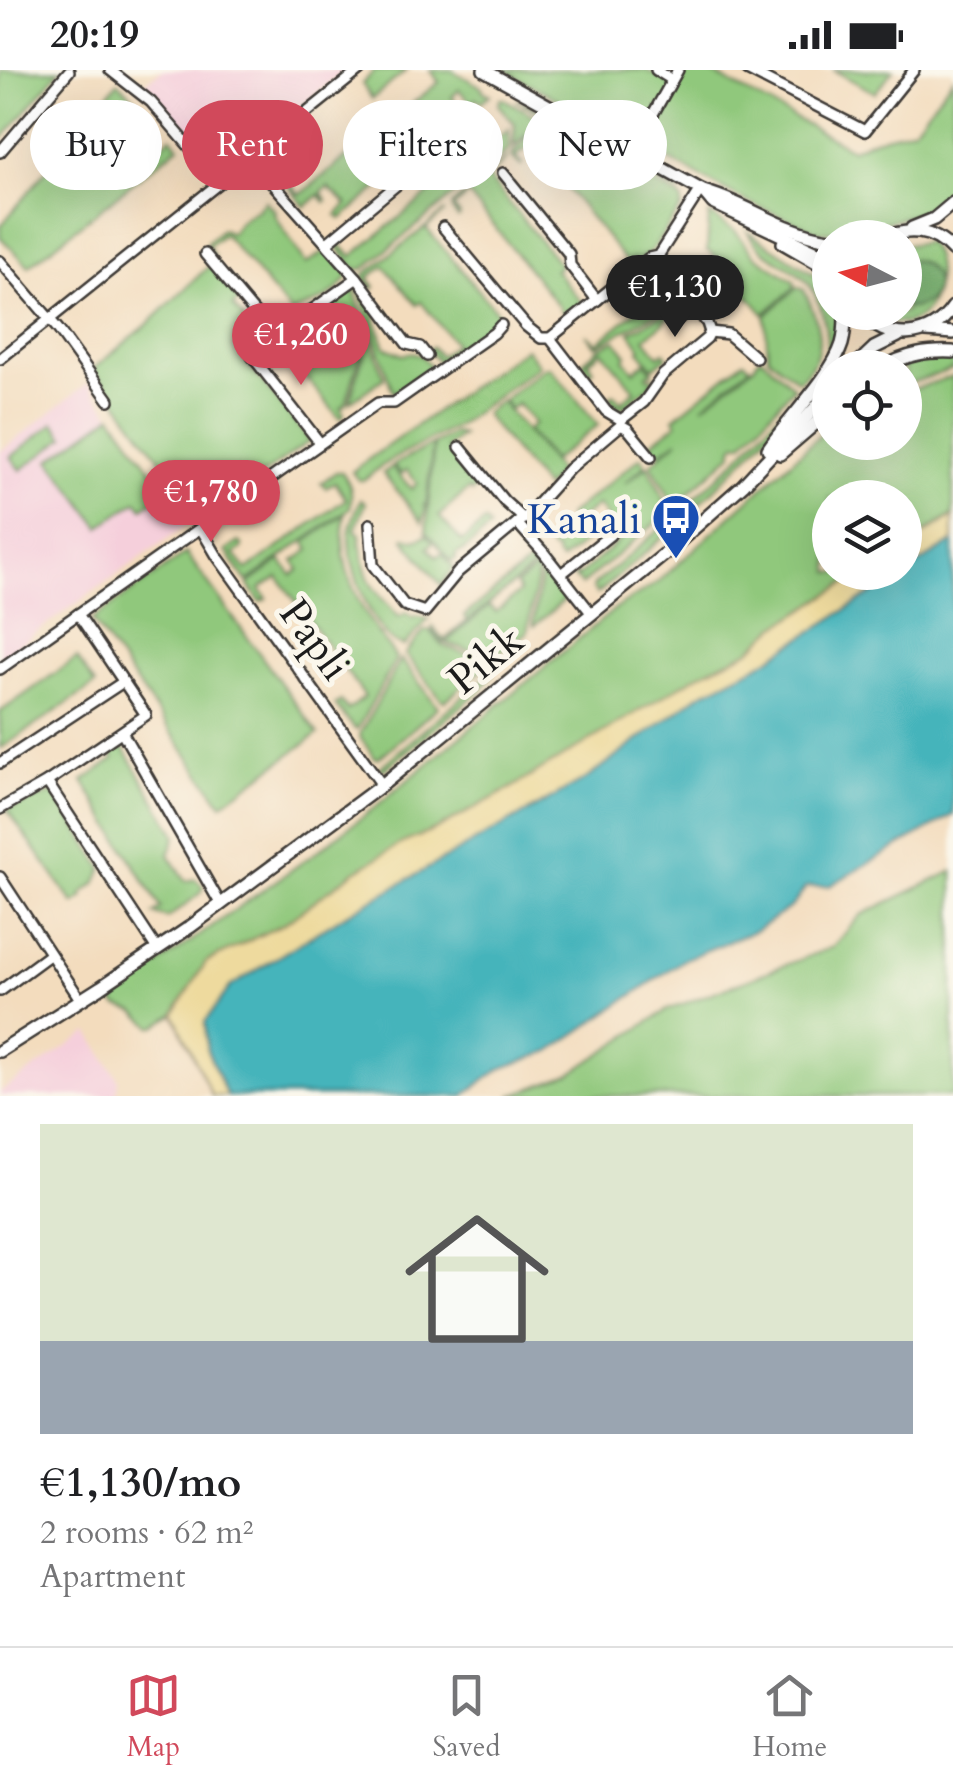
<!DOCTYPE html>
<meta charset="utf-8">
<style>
body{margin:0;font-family:Cardo,serif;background:#f2f2f2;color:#202124;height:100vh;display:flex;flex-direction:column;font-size:38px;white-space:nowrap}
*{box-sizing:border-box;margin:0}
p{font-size:32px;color:#757577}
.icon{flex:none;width:55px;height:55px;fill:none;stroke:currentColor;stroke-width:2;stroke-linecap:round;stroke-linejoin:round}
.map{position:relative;height:1026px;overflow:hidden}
.side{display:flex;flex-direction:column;background:#fff;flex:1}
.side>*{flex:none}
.hud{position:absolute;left:30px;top:30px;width:895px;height:90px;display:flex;gap:20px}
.needle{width:65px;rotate:276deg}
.controls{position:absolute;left:812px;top:150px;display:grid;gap:20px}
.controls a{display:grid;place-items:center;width:110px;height:110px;border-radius:50%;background:#fff;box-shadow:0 10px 40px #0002;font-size:50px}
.price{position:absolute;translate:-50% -85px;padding:0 22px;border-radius:35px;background:#d1495b;color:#fff;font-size:32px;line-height:65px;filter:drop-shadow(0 2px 5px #0008)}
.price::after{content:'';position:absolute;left:50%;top:60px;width:30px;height:22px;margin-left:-15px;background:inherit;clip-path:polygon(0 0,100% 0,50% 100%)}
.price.on{background:#222;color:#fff}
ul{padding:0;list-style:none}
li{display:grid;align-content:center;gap:20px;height:530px;padding:0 40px}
li span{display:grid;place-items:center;height:310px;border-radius:0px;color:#555}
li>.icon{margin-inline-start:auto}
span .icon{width:180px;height:180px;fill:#fffc;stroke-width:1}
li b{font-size:42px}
.chip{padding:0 35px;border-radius:45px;background:#fff;box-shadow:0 10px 40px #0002;font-size:35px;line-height:90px}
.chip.on{background:#d1495b;color:#fff}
.status{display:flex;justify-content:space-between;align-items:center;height:70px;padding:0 50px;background:#fff;direction:ltr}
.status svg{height:28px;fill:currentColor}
.tabs{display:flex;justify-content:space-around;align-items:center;height:140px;border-top:2px solid #e0e0e0;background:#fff;font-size:28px;color:#757577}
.tabs a{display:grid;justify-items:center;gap:5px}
.tabs .on{color:#d1495b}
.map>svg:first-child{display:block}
.built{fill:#f5cfdb}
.green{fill:#90c87c;stroke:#56724c;stroke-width:2.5}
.forest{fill:#74ac6c;stroke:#486444;stroke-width:2.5}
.sand{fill:#eeda9e;stroke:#857b5d;stroke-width:2.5}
.water{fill:#44b4bb;stroke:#30686c;stroke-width:2.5}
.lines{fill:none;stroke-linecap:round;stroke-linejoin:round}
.street-casing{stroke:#3c3934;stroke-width:14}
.secondary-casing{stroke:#3c3934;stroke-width:16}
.street{stroke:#fff;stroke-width:9}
.secondary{stroke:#fff;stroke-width:11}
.labels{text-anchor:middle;stroke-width:10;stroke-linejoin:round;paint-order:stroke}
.transit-label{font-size:42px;fill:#164399;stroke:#fbf7ec;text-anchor:end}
.street-label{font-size:42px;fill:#1c1c1c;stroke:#fbf7ec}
</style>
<div class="status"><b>20:19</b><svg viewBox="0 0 49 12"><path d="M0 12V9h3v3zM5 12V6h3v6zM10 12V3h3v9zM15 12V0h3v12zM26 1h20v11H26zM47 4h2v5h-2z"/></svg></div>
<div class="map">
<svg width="953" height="1026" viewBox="0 0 953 1026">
<rect width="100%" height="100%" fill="#fbf7ec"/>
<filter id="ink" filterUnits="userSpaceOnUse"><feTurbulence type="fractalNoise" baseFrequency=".01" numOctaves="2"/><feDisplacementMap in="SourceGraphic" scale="20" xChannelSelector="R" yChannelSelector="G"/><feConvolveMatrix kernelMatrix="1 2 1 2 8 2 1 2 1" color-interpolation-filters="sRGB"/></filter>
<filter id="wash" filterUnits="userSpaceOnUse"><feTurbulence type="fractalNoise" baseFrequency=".0048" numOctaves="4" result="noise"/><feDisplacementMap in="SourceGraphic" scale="40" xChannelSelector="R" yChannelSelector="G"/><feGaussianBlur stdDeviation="2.25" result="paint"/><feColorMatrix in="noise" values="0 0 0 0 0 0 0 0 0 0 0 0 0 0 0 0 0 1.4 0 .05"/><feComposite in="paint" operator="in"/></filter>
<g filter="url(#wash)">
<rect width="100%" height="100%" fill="#f3dcbd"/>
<g class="built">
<path d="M162,0H346L218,102L142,19L145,13Z"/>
<path d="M88,313L191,452L0,588V382Z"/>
<path d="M89,962L118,1009L116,1026H0V1022Z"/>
</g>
<g class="green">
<path d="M0,0H60L0,72Z"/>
<path d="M375,0H407L372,29L362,14Z"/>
<path d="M430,0H451L482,17L483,21L490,25L481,32L476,28L471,33L459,20L452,27L466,44L341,149L337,145L347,134L328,117L321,123L327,130L325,132L319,125L305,137L284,111L285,106L292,100L296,102L287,109L298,124H301L439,12Z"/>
<path d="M504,0H646L676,15L684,3L706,0L852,79L874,69L914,58L953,8V115L933,134L918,143L849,163L819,162L745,131Z"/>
<path d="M833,0H893L875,23Z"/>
<path d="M118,12L149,42L140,52L161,74L171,67L179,76L29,196L0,167V157Z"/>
<path d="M500,29H504L538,48L530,61L513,77L515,54L498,35Z"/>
<path d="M516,30L525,32L680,119L677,121Z"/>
<path d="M547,52L679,127L682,131V137L652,180L637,193L633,189L628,193L623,188L532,75L516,86L523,94L521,96L512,87L513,83L540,53Z"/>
<path d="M509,59V80L364,199H355L335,174V172L345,162L337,172L352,186Z"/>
<path d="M508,87L488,107L560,195L555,200L584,235L568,248L470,126L467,125L453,137L460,146L458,148L452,140V135Z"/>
<path d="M265,131L275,141L274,144L306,194L328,179L349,204C340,225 312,235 291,243L224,164L208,176L214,186H212L206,179L207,172L222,159L231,163L239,152L253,141L254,142Z"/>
<path d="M445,142L426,158L502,248L439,293L428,280L432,277L440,286L455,274L421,232L417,235L384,196L368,208L375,217L373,219L363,208L364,205Z"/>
<path d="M709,144L736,162L754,185L795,212L794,218L764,244L711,183L707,181Z"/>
<path d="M747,161L815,205L830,220V242L838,243C841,264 835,278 827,297C825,290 827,282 827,274C826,256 822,235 812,219C796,193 762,191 747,161Z"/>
<path d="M927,172C953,203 927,282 874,243L905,242V175Z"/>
<path d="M210,195L240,229L233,236L248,254L235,267L238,271L233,276L310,371L203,447L93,299L149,253Z"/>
<path d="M357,214L375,237L376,251L385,277L403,285C416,278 423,287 431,297L393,323Z"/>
<path d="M352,215L367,261L346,334L341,338L344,345L340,349L273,268C299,249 327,235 352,215Z"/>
<path d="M667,216L671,223L659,232L664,239L596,276L586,264L597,273Z"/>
<path d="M797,217L804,220C820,253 830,285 798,311L768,287L765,246Z"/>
<path d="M669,241L672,244L664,250L665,252L645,268L659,286L664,282L667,287L653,298L639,280L641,278L630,262Z"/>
<path d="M370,266L384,308L350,332L368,267Z"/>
<path d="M615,270L627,285L624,289L634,301L645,292L653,302L647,304L648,308L655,307L648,318L622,338L616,336L609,327L614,324L621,332L635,320L602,281L588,292L594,300L590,303L582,293L598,279Z"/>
<path d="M526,278L539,295L537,297L457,356L389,391L363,410H358L352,402L359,396Z"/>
<path d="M760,286L794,317L743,373H737L733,377V383L674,436L651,394L678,370L660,383L650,374L677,353L674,348L744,291L750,297L703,336L754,296Z"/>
<path d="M929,286H953V299L905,315V298H894Z"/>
<path d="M550,297L598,355L553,391L527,360L534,354L518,334L510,339L503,330L544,298Z"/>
<path d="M817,302L822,303C755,385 678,456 597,524L593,519L594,515L676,445L737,389Z"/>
<path d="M953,306V445L905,475V428H830V502L862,503L776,557L749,581L700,604L513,717L435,760L402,774L354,802L285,853L206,892L174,944L156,956H152L134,941L117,936L114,932V926L315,783L369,742L615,539L657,513L830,356V372H905V322Z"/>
<path d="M501,331L557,399V405L545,418L485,345L487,341Z"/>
<path d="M112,345L167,421L143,438L137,431L100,457L50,390Z"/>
<path d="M54,353L65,367L21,400L11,387Z"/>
<path d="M454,363L462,365L447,378L478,416L472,422L469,419L439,446L462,472L485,452L490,458L462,482L461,481L455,485L456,488L452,491L426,462L434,374Z"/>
<path d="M433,374L426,435L423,434L426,437L422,452L383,403L392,397L412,419L417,413L407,400L401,404L393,395Z"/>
<path d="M641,387L645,393V396L625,413L648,396L670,441L581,515L570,501L577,507L621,469L598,435L580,448L585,456L579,461L586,471L561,491L556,485V480H552L546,472L571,451L568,446Z"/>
<path d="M336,402H342C351,415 353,422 350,438L248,511L245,510L226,481L239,472L242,474L243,478L234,484L247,500L346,429L335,412L326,418L321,413Z"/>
<path d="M361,429L366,433L355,460L360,464V477L362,478C365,515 375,520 399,547L406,543L413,548L416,546L429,549L404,576C374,572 348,495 349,467C349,454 356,442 361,429Z"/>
<path d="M345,444C337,485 351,523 374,557C381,568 391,578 396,589L358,658L355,659L335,635L341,631L348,640L365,627L278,507L260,519L267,529L260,532L248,514L281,490L292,505L299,500L294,491L310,480L305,472Z"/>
<path d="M427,465L433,472L428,478L437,487L442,483L454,498L441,515L404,469L405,467L416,470Z"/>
<path d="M186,483L318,664L222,734L92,550Z"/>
<path d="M536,487L539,493L442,572L432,560L433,557L444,570L467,551L464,546Z"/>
<path d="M543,496L568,527L534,556L533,553Z"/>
<path d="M539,497L527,563L508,575L494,587L445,573L489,536L496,542L520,522L516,515Z"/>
<path d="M429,560L443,576L491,592L445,631L442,630L405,584L424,561Z"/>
<path d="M77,588L95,615L0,679V642Z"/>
<path d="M401,589L438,637L379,688H375L361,669L360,664Z"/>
<path d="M490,603L494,604L480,621L384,700L378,699Z"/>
<path d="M118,674L122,675L176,765L169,785L186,811L195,809L204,817L201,823L168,848L154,844L161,838L83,711L114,689L110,683Z"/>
<path d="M54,722L103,798L97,812L82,824L84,827L74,834L7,740Z"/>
<path d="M953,801V1026H510L570,1004L667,940L833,877L861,845Z"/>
</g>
<path class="forest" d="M915,190C948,201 940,240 905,238V191Z"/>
<g class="sand">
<path d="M953,447V472L905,502V476Z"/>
<path d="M905,502L759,595L699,625L586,709L345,845L230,917L207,980L227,1026H212L174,944L206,892L285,853L354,802L402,773L435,760L513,717L700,604L749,581L776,557L863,503Z"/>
</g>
<path class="water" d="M953,472V745L829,816L806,817L792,836L757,860L685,889L551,981L500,999L463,1026H227L207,980L205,952L230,917L345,845L586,709L699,625L759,595Z"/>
</g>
<g filter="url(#ink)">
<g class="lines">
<g class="street-casing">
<g id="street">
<path d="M110,0L151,32L220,112"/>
<path d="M656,0L672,10"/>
<path d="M747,0L865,61L914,0"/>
<path d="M632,81L678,0"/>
<path d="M0,82L69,1"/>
<path d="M250,88L357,208L407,274L420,277L427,286"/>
<path d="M503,103L569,184L570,195L597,230"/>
<path d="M443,157L526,256L541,268H550L649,188L658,186L701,119"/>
<path d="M327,173L478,47"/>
<path d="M205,184L269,260"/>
<path d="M0,191L58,259L109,330"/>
<path d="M677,250L694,235"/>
<path d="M710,262L728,264L756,288"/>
<path d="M550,268L606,341L621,350V355L628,359L651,387"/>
<path d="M249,274L265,260H275L292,248L312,240L357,208"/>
<path d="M252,286L320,373"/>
<path d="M0,289L360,0"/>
<path d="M621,350L644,332L663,305L707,268L710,262L707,253L658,186"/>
<path d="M460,377L504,431L524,449"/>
<path d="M370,454L373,495L404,535L425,542L458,502L517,453"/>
<path d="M201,459L217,486L382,715"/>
<path d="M561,504L610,465"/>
<path d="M592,544L544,483L517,453L524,449L569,399L621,355"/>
<path d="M0,599L378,333H394L494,263L501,255"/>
<path d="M122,662L221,835"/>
<path d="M0,693L123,612"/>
<path d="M47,712L157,879"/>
<path d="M0,739L47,712L146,645L78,544"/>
<path d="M0,807L80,929"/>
<path d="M0,921L49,885"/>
</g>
</g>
<g class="secondary-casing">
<g id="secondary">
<path d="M484,0L703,121C747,133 784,163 830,169"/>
<path d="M703,121L713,133L830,188"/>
<path d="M912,158L934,149L953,133"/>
<path d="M881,168C908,158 932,158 953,181"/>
<path d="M783,173L830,200"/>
<path d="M861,242C886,274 931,270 953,237"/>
<path d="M926,261L953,263"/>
<path d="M853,298L874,278L898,266"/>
<path d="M883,298C905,284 928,281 953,282"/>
<path d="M768,379C788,349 832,306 842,274C845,264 845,253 845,242"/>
<path d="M780,384L830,341"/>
<path d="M0,981L101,917L190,857L382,715L665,484L743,415L830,322"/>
</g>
</g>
<use href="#street" class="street"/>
<use href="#secondary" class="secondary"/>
</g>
</g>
<defs>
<g id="bus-pin" transform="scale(2.5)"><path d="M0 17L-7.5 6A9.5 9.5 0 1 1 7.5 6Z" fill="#1a4fb4" stroke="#fbf7ec"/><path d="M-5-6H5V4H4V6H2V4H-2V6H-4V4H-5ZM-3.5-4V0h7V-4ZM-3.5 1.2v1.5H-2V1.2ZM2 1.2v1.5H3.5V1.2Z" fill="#fff"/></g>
</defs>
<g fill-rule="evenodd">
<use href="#bus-pin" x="676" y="448"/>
</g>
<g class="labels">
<g class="transit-label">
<text x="641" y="463">Kanali</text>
</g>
<g class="street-label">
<text transform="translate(316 569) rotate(54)" y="15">Papli</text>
<text transform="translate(485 589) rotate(-39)" y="15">Pikk</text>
</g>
</g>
</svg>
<div class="controls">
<a><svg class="needle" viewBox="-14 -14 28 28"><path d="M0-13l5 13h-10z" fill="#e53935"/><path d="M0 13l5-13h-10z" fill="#757577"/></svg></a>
<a><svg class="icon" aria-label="locate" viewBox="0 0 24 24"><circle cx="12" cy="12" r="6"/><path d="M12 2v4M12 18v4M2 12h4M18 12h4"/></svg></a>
<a><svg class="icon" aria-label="layers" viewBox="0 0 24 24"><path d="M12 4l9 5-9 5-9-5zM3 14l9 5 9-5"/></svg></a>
</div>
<b class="price on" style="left:675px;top:270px">€1,130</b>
<b class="price" style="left:301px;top:318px">€1,260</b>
<b class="price" style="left:211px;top:475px">€1,780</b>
<div class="hud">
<a class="chip">Buy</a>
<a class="chip on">Rent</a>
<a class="chip">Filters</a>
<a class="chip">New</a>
</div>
</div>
<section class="side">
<ul>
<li><span style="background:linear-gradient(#dfe7d0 70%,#9aa5b1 0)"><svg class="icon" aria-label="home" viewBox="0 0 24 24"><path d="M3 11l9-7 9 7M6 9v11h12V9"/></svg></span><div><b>€1,130/mo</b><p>2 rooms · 62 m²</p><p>Apartment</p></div></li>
</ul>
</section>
<nav class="tabs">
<a class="on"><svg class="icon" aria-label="map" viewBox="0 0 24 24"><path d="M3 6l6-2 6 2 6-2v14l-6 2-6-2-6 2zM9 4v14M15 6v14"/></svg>Map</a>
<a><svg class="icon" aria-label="saved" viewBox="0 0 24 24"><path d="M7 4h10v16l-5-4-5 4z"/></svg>Saved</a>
<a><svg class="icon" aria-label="home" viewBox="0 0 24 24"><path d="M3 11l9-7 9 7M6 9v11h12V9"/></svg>Home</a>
</nav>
